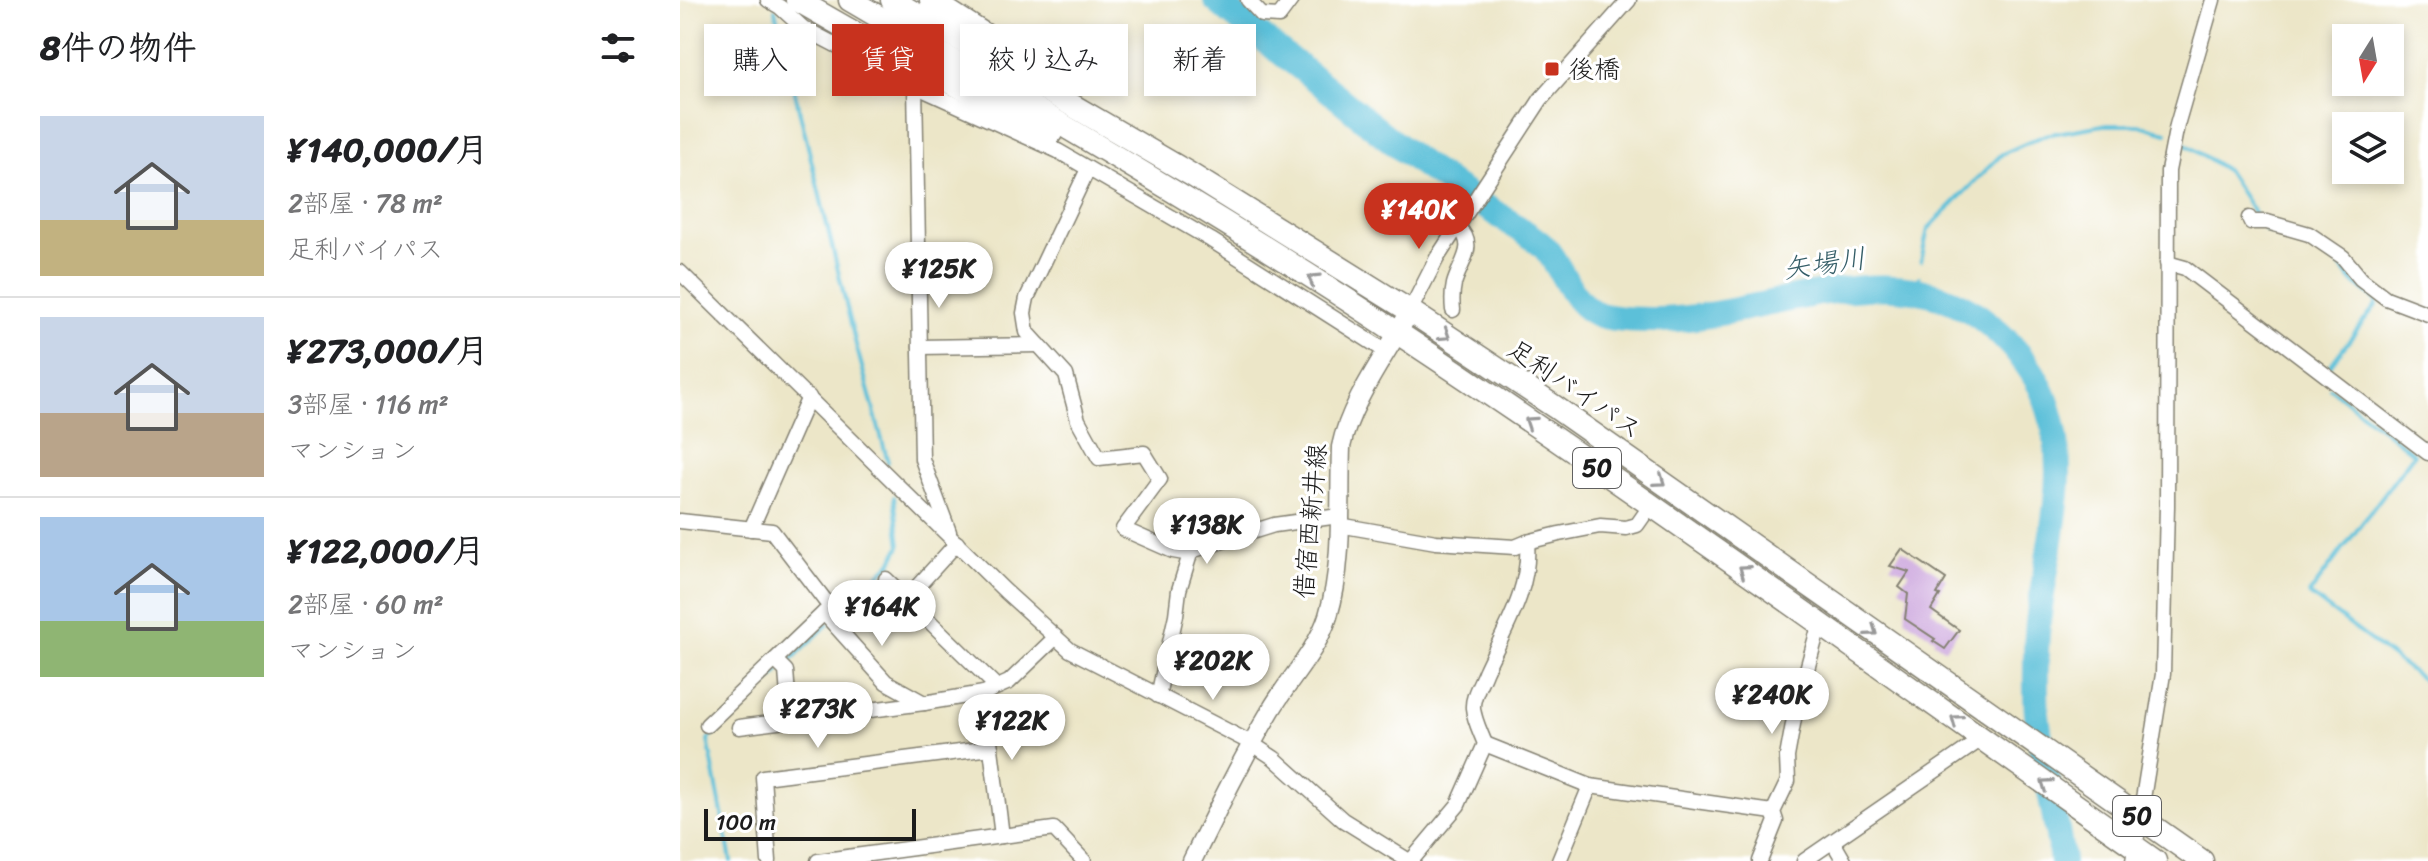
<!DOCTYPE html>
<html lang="ja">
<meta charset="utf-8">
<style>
body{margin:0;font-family:Sriracha,"Klee One",sans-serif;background:#f2f2f2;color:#202124;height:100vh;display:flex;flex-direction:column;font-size:30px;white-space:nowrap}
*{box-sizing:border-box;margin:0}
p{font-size:26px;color:#757577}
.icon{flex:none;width:44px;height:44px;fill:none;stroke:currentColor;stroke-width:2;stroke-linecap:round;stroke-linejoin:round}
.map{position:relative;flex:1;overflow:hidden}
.panel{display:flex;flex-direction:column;background:#fff;width:680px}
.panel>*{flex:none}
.banner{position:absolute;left:24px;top:24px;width:760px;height:72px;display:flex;gap:16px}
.needle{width:52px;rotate:191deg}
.controls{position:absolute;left:1652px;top:24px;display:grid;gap:16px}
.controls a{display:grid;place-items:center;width:72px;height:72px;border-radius:0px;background:#fff;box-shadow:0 4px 12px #0003;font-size:40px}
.scale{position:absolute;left:24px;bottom:20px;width:212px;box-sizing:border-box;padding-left:8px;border:4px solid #1c1c1c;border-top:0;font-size:22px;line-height:28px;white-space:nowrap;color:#1c1c1c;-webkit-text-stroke:6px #fff;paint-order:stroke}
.price{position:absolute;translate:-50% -68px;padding:0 18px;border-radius:28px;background:#fff;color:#222;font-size:26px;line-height:52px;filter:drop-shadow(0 2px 4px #0008)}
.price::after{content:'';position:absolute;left:50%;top:48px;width:24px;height:18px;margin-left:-12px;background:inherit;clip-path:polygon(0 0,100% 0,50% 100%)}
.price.selected{background:#c8321e;color:#fff}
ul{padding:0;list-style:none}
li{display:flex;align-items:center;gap:24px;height:200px;padding:0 40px}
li+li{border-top:2px solid #e0e0e0}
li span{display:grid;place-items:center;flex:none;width:224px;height:160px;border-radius:0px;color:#555}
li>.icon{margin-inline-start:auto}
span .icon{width:96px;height:96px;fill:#fffc;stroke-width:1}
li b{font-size:34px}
h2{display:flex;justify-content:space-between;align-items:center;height:96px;padding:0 40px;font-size:34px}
.chip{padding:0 28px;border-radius:0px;background:#fff;box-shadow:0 4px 12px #0003;font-size:28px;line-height:72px}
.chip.selected{background:#c8321e;color:#fff}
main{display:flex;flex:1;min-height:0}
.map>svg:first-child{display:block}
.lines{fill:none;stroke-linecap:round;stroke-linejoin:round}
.stream{stroke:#5bc0d9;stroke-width:4}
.river{stroke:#5bc0d9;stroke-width:26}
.building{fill:#cba4dd}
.minor-casing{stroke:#848172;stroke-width:17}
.major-casing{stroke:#848172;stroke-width:21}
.highway-casing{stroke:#848172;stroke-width:25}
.minor{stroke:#fff;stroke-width:14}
.major{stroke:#fff;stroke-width:18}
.highway{stroke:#fff;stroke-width:22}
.oneway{stroke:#999}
.poi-dot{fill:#c8321e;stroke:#fff;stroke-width:3}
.labels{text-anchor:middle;stroke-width:6;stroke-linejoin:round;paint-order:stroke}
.shield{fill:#fff;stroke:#606060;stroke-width:2}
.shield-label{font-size:24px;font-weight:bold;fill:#1c1c1c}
.poi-label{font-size:26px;fill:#1c1c1c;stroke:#fff;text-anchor:start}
.street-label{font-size:26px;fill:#1c1c1c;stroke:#fff}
.water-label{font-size:28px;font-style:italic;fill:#355e68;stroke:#fff}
</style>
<main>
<section class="panel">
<h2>8件の物件<svg class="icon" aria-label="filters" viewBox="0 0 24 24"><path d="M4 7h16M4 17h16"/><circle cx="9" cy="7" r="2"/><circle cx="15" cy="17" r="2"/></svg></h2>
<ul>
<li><span style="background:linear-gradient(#c9d6e8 65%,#c2b280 0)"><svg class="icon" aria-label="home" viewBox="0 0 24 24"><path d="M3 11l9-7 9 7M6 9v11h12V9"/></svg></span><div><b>¥140,000/月</b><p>2部屋 · 78 m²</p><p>足利バイパス</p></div></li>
<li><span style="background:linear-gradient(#c9d6e8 60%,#b9a48a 0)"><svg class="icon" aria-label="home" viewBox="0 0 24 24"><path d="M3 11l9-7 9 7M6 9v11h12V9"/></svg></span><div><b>¥273,000/月</b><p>3部屋 · 116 m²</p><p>マンション</p></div></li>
<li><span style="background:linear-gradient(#a9c7e8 65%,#8fb573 0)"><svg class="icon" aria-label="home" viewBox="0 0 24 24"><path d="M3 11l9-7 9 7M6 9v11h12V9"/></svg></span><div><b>¥122,000/月</b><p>2部屋 · 60 m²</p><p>マンション</p></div></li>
</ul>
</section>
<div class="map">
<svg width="1748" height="861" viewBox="0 0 1748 861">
<rect width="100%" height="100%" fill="#fff"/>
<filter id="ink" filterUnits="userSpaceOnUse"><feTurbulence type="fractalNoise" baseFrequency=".0125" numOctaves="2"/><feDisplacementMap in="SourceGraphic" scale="16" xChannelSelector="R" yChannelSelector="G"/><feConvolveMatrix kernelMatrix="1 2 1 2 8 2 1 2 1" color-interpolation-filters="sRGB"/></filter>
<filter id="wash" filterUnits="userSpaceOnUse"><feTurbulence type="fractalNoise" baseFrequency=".006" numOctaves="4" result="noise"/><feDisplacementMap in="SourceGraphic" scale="32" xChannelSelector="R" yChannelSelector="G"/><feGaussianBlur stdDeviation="1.8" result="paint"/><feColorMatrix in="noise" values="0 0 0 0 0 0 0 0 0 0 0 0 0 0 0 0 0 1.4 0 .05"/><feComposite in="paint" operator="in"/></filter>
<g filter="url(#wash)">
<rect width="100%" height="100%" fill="#ece6c8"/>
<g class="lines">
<g class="stream">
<path d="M95,10L176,345L208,462"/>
<path d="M1505,144L1547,171L1575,214"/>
<path d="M1585,230L1628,244L1658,263L1674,283L1696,300V305L1649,367"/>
<path d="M1241,261L1248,229L1322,154L1365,135L1423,125H1460L1487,133"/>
<path d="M1236,290L1239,277"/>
<path d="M1650,388L1734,454L1629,594L1748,684"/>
<path d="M154,618L211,563L220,546L214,497"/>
<path d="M106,665L148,624"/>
<path d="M51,861L28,740L99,671"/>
</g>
<path class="river" d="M536,0C571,31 609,58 645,87C680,115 713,144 749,169C775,188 803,205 829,222C841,230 856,238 865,248C884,269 890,305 920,315C938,320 960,320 978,320C1088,318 1218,244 1311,326C1338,350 1359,375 1369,409C1395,488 1356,577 1356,657C1356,679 1355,702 1358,723C1364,769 1376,815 1382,861"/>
</g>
<g id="blocks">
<path class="building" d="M1222,549L1266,579L1257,594L1260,595L1251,610L1279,630L1265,649L1253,641L1255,639L1225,619L1228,594L1219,587L1229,572L1210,566Z"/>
</g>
</g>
<g filter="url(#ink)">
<use href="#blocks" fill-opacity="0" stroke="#848172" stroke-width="2"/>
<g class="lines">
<g class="minor-casing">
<g id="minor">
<path d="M88,0L100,7L123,28L235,86L378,151L531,240L707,352"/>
<path d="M568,0L582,15L599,16L611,0"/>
<path d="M235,86L242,459L269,532"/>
<path d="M408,169L347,298L344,313L347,332L386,375L398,420L419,458L464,453L480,479L443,529L493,551L510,554"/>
<path d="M1569,218L1571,222H1587L1629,234L1663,257L1681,279L1706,298L1748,314"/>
<path d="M1487,263L1505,268L1748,453"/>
<path d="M0,272L325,591L390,650L571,743L594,758L663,820L729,861"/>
<path d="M773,310C772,301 772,293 774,284C780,262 799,246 777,226"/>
<path d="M730,311L757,258L861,99L949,0"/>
<path d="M240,347L359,345"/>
<path d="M0,521L92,531L150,607L27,725"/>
<path d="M659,525L756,542L835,547L847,542L879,534L920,526L946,528L957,525L971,505"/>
<path d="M71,529L129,397"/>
<path d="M206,579L317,687"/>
<path d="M226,599L277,543"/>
<path d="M144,613L206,682L244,703"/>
<path d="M95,660L106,671L110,720"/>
<path d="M304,693L322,836"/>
<path d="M478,696L496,615L499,590L511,551L594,525L659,516"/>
<path d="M59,727L244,703L304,693L329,682L376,637"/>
<path d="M805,744L910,786L1093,812"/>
<path d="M1153,842L1164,861"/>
<path d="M89,861L83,777L311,748"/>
<path d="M138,861L374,829L404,861"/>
<path d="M731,861L778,805L805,744C801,733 794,720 793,708C792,696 801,683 805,672C824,630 851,590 847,542"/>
<path d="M879,861L910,786"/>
<path d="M1080,861L1096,821L1093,812L1108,781L1107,757L1115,713L1140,622"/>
<path d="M1124,861L1303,738"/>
<path d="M1453,861L1483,674L1487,506L1488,171L1497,125L1533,0"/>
</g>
</g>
<g class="major-casing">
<path id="major" d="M512,861C537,810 562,759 591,710C609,679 637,651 648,616C664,564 659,502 661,447C670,402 708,352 730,311"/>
</g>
<g class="highway-casing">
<g id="highway">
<path d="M117,0L187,40L371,133"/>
<path d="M170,0C355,109 542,216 721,335C977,504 1224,685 1475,861"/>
<path d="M212,0L510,174L730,311L875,407L1522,861"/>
<path d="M251,0L378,82"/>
</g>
</g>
<use href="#minor" class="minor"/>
<use href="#major" class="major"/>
<use href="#highway" class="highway"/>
</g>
<defs><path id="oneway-chevron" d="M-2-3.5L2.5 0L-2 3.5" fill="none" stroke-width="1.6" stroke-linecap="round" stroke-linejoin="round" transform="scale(2)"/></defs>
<g class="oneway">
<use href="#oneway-chevron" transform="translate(633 279) rotate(-148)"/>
<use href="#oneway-chevron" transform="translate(765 335) rotate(33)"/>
<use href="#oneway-chevron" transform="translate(850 422) rotate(-146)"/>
<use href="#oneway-chevron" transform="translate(980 481) rotate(35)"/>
<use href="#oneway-chevron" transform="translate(1064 570) rotate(-145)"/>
<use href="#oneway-chevron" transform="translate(1192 631) rotate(35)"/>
<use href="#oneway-chevron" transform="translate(1276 720) rotate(-144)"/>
<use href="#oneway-chevron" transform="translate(1366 784) rotate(-145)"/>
</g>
</g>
<rect class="poi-dot" x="864" y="61" width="16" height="16" rx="4"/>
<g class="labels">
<g class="shield">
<rect x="893" y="448" width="48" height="40" rx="6"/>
<rect x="1433" y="796" width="48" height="40" rx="6"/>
</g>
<g class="shield-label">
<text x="917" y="476">50</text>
<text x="1457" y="824">50</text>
</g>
<g class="poi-label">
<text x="888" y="78">後橋</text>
</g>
<g class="street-label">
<text transform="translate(895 389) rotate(34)" y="9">足利バイパス</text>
<text transform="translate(630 521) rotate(-85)" y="9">借宿西新井線</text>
</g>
<g class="water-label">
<text transform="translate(1144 263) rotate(-8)" y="10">矢場川</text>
</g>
</g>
</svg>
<div class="controls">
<a><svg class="needle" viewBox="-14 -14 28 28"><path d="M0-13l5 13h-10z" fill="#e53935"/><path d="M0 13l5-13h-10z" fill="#757577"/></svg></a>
<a><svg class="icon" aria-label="layers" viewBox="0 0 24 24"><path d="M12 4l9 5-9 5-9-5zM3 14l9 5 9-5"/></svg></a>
</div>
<div class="scale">100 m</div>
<b class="price selected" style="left:739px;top:251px">¥140K</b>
<b class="price" style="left:259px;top:310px">¥125K</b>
<b class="price" style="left:527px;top:566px">¥138K</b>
<b class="price" style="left:202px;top:648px">¥164K</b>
<b class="price" style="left:533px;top:702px">¥202K</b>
<b class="price" style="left:1092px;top:736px">¥240K</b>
<b class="price" style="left:138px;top:750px">¥273K</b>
<b class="price" style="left:332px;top:762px">¥122K</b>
<div class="banner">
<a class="chip">購入</a>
<a class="chip selected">賃貸</a>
<a class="chip">絞り込み</a>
<a class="chip">新着</a>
</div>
</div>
</main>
